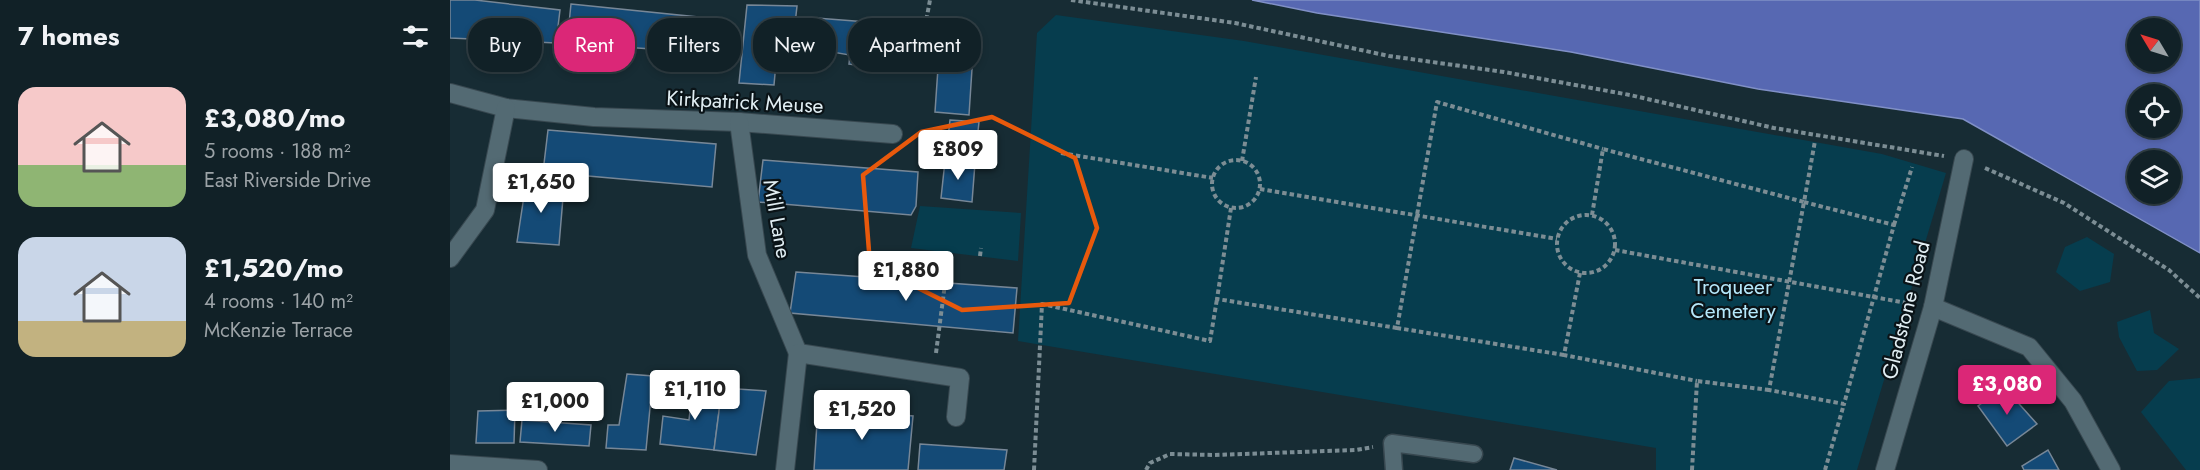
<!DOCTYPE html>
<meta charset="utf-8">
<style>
body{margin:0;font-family:Jost,sans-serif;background:#1e2e33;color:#f1f3f6;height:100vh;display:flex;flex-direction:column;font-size:22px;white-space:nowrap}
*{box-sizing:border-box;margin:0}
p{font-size:20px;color:#9ca3a7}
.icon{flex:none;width:33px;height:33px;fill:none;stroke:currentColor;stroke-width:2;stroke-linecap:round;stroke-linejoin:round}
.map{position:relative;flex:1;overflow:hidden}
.side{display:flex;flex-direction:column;background:#112127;width:450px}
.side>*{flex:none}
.guide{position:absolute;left:18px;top:18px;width:570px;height:54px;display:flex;gap:12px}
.needle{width:39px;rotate:308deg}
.buttons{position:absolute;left:1677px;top:18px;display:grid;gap:12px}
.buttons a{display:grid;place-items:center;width:54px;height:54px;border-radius:50%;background:#112127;box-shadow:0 3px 9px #0003,0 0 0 2px #303e44;font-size:30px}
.price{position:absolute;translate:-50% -51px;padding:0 14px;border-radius:6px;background:#fff;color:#222;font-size:20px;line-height:39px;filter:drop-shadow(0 2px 3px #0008)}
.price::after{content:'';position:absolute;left:50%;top:36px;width:18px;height:14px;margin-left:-9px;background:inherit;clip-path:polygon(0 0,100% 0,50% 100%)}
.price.active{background:#db2777;color:#fff}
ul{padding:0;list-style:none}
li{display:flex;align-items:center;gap:18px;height:150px;padding:0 18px}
li span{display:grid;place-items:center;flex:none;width:168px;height:120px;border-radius:18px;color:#555}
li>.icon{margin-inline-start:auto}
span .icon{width:72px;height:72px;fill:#fffc;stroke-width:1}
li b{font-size:26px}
h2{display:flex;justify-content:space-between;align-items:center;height:72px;padding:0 18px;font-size:26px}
.tag{padding:0 21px;border-radius:24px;background:#112127;box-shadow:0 3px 9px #0003,0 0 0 2px #303e44;font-size:21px;line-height:54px}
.tag.active{background:#db2777;color:#fff}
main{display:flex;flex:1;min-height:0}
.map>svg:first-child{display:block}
.green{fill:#063d4e}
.water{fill:#5768b2;stroke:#8090c6;stroke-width:1.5;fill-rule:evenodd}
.building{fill:#144a76;stroke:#778797;stroke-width:1.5}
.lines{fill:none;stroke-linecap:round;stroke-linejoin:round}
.lane-casing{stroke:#384850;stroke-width:19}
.street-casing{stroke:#384850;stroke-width:20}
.path{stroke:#7c8d94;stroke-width:4;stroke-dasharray:4.5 3;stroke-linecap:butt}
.lane{stroke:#536a73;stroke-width:16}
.street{stroke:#536a73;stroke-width:18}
.marked{fill:none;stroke:#e8590c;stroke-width:4.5;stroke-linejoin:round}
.labels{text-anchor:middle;stroke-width:4.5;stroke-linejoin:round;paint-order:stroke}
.street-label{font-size:21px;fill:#e1eef3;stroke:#0a1317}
.park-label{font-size:21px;fill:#b5e8fb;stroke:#0a1317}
</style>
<main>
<section class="side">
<h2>7 homes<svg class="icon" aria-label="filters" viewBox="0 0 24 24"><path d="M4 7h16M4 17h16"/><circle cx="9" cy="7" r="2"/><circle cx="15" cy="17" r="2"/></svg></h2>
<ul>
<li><span style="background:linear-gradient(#f6c9c9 65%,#8fb573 0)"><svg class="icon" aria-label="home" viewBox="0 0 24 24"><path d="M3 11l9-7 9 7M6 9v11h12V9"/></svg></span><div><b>£3,080/mo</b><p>5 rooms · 188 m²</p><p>East Riverside Drive</p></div></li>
<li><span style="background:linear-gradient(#c9d6e8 70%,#c2b280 0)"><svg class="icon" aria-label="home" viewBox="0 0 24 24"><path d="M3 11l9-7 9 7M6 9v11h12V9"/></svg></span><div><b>£1,520/mo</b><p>4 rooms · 140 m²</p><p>McKenzie Terrace</p></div></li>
</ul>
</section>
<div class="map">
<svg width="1750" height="470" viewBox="0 0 1750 470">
<rect width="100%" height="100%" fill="#172c34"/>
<g class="green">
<path d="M606,15L794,41L1432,154L1496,173L1407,470H1206V448L568,341L587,33Z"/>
<path d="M470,206L571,213L568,261L461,248Z"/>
<path d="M1637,237L1664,254L1660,282L1630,291L1606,272L1615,247Z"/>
<path d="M1700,310L1704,333L1729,349L1707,370L1687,371L1669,337L1667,322Z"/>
<path d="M1750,378V470H1736L1691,412L1719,381Z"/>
</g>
<path class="water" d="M802,0H1750V253L1513,119L1308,89L1121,52L867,13ZM1688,28H1720V62H1688ZM1688,94H1720V128H1688ZM1688,160H1720V194H1688Z"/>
<g class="building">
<path d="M0,0H25L110,10L106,43L0,38Z"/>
<path d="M121,4L258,18V53L117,43Z"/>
<path d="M297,5L347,6L343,42L328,41L324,85L289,83Z"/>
<path d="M353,17L469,26L467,59L452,57L450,67L436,66L437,57L415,54L414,66L399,64L400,55L377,51L375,63L362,62L364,50L351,49Z"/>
<path d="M477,33L524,38L519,115L485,112L488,68L473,67Z"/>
<path d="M500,120L529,122L525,159L496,156Z"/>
<path d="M98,130L266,144L262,187L93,172Z"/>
<path d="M313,160L468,172L466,206L461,215L308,202Z"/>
<path d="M495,161L525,163L522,202L491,198Z"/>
<path d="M76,183L114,186L109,245L67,242Z"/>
<path d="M346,272L567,288L563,333L340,313Z"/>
<path d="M177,374L203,376L196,450L156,448L158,425H169Z"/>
<path d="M243,384L272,388L264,450L210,444L213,416L239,420Z"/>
<path d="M1554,387L1587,424L1557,446L1528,406Z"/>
<path d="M272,388L316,391L306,455L264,450Z"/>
<path d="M368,407L463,416L458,470H364Z"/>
<path d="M65,410L64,443H26L28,411Z"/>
<path d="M72,420L141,425L139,446L70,442Z"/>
<path d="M470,444L557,450L554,470H468Z"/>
<path d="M1598,450L1609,470H1574L1572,466Z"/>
<path d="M1064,458L1107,470H1060Z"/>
</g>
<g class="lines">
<g class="lane-casing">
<path id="lane" d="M944,470L942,443L1024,454"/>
</g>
<g class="street-casing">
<g id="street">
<path d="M0,93L56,108L144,117L289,122L443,134"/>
<path d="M289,122L307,255L348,353"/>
<path d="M0,258L35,210L56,108"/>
<path d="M1483,307L1579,347L1623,401L1661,470"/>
<path d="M0,464L88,470"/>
<path d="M335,470L348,353L510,378L506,417"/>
<path d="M1435,470L1483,307L1514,159"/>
</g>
</g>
<g class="path">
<path d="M621,0L785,23L939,56L1054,72L1180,95L1324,128L1494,156"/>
<path d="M475,27L480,0"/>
<path d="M611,153L763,178"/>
<circle cx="786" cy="184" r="24"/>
<path d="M792,161L806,77"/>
<path d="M1535,168L1614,203L1719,270L1750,298"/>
<path d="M810,189L1107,239"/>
<path d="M1354,202L1444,225L1394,404L1319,390Z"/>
<path d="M781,208L767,299L947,328"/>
<path d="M1142,215L1153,149L1354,202L1365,141"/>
<circle cx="1136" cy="244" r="29"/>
<path d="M1444,225L1462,167"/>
<path d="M1165,250L1462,304"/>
<path d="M530,256L531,248"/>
<path d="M1130,273L1114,355L1247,381"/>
<path d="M486,353L499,253"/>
<path d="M1114,355L947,328L987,102L1153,149"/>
<path d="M584,470L592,304L760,341L767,299"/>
<path d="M696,470L700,463L720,454L764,455L906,450L923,447"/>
<path d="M1242,470L1247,381L1319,390"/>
<path d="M1375,470L1394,404"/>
</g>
<use href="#lane" class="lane"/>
<use href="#street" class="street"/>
</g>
<path class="marked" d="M542,117L625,158L647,228L619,303L512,310L420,264L413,175L471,132Z"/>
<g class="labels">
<g class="street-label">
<text transform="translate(295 102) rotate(3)" y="7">Kirkpatrick Meuse</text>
<text transform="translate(327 219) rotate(80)" y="7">Mill Lane</text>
<text transform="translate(1456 310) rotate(-76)" y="7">Gladstone Road</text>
</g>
<g class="park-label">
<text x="1283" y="294">Troqueer<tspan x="1283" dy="24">Cemetery</tspan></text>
</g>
</g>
</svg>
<div class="buttons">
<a><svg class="needle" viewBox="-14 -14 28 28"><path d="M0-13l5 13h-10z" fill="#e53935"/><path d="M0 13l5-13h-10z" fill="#9ca3a7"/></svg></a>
<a><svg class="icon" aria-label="locate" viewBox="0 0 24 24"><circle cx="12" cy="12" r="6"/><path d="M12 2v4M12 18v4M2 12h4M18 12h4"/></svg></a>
<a><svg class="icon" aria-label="layers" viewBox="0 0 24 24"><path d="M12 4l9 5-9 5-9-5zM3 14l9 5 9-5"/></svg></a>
</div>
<b class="price" style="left:508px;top:181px">£809</b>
<b class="price" style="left:91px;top:214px">£1,650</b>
<b class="price" style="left:456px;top:302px">£1,880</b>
<b class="price active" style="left:1557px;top:416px">£3,080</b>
<b class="price" style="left:245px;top:421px">£1,110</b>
<b class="price" style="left:105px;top:433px">£1,000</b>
<b class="price" style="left:412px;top:441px">£1,520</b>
<div class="guide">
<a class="tag">Buy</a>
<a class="tag active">Rent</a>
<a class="tag">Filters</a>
<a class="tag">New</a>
<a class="tag">Apartment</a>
</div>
</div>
</main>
